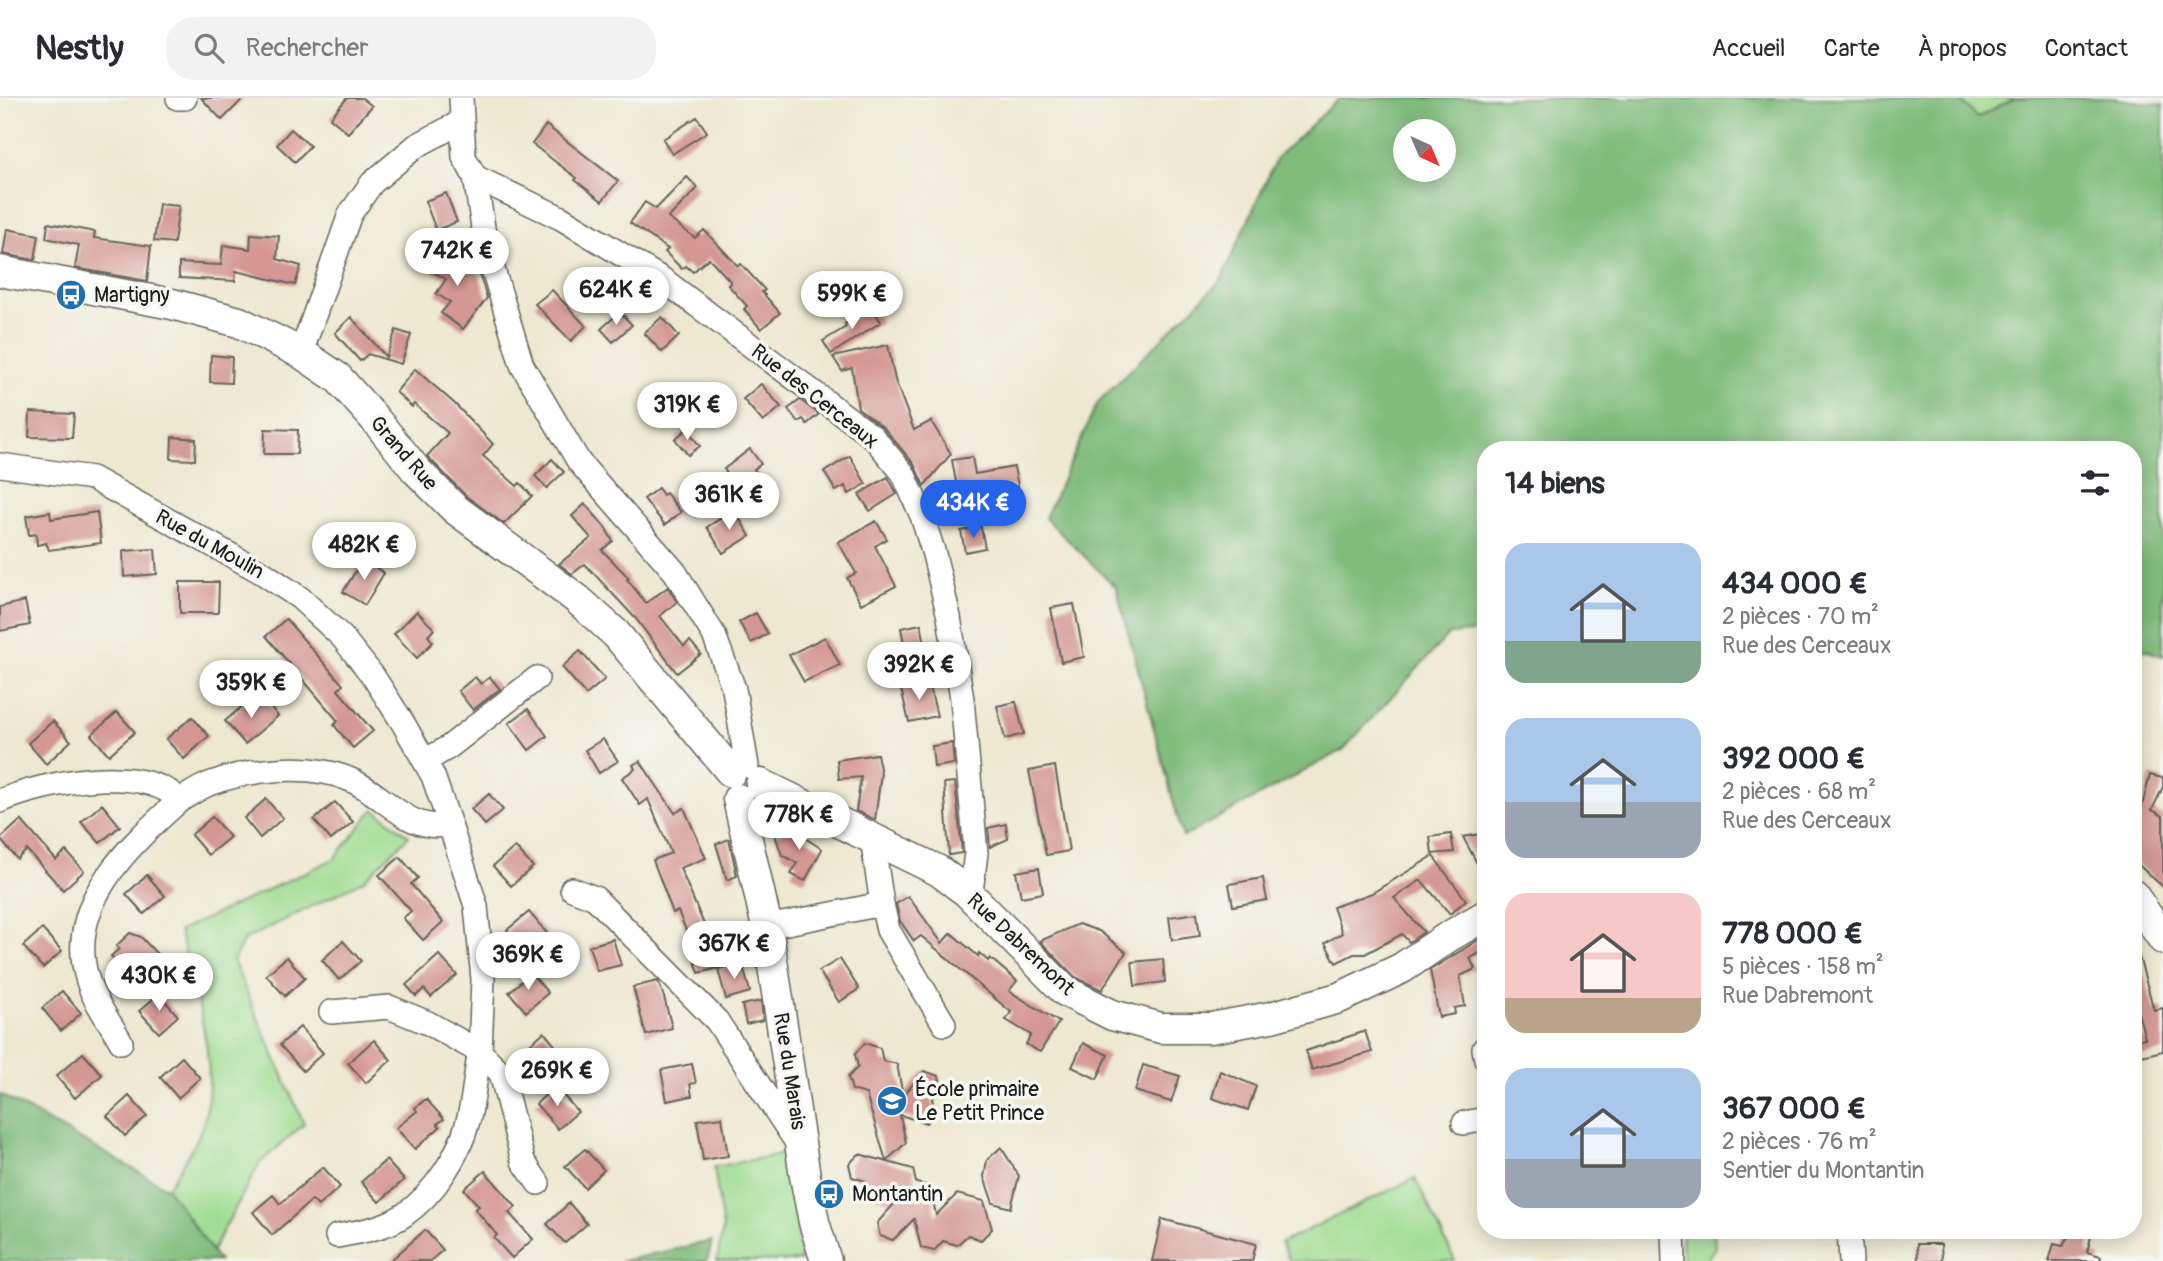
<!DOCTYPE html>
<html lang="fr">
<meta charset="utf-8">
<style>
body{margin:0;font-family:Pangolin,sans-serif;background:#f2f2f3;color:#2b2b33;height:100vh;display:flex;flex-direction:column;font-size:26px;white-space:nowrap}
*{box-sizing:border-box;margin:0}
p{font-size:23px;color:#7c7c81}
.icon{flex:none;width:38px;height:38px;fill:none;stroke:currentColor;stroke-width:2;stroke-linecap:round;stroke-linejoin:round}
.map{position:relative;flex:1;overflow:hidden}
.drawer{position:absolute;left:1477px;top:343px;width:665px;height:798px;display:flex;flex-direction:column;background:#fff;border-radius:28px;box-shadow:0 4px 18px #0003}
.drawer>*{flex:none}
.needle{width:46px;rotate:136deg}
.buttons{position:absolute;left:1393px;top:21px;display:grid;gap:14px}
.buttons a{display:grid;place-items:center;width:63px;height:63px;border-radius:50%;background:#fff;box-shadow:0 4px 18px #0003;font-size:35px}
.price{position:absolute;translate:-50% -60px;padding:0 16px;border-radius:24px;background:#fff;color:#222;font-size:23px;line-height:46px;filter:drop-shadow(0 2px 4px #0008)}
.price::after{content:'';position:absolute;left:50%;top:42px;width:21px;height:16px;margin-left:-10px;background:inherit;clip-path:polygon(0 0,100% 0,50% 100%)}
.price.selected{background:#2563eb;color:#fff}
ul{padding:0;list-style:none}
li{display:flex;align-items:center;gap:21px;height:175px;padding:0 28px}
li span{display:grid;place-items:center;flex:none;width:196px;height:140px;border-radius:21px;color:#555}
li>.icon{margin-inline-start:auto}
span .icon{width:84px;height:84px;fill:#fffc;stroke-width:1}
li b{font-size:30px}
h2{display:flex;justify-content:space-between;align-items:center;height:84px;padding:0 28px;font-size:30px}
header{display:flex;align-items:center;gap:42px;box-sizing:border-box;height:98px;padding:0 35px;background:#fff;border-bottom:2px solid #e1e1e2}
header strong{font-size:33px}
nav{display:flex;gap:38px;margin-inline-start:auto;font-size:24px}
.search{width:490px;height:63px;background:#f2f2f3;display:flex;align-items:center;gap:18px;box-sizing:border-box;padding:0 24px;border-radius:28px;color:#7c7c81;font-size:26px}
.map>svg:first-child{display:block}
.green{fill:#a0dd92;stroke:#5e7c57;stroke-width:2}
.forest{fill:#80bc7c;stroke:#4e6c4c;stroke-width:2;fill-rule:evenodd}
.building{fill:#d49792}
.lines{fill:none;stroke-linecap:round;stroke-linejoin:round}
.minor-casing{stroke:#65635b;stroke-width:26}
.tertiary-casing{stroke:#65635b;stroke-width:33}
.minor{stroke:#fff;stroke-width:23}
.tertiary{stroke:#fff;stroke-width:30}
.labels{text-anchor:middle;stroke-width:7;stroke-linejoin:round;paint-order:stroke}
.poi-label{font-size:21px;fill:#1c1c1c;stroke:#f6f6f2;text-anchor:start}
.street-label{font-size:21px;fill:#1c1c1c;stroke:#f6f6f2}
</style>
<header>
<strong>Nestly</strong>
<div class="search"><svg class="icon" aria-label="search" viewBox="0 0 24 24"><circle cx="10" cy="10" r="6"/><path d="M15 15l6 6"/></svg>Rechercher</div>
<nav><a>Accueil</a><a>Carte</a><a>À propos</a><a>Contact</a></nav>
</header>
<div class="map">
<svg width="2163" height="1163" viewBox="0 0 2163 1163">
<rect width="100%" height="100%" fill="#f6f6f2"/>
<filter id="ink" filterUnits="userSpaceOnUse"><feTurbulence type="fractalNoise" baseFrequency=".0143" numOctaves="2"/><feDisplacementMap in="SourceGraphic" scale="14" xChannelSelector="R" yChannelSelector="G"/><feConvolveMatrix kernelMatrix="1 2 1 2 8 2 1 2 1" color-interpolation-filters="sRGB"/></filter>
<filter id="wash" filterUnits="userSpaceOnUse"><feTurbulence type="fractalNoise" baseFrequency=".00686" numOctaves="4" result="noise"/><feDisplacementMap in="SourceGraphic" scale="28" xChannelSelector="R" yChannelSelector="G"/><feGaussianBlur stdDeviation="1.57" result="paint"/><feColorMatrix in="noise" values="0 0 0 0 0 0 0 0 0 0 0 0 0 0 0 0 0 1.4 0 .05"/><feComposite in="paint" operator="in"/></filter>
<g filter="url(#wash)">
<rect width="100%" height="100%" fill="#ede8d0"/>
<g class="green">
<path d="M1959,0H2016L1976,20Z"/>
<path d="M374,711L409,738L363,783L244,842L233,863L304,1026L260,1065L212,1153L167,1090C178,1072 192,1054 200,1034C224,979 194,888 179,833L334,761Z"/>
<path d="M788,1055L801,1163H717L723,1130L714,1069Z"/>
<path d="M1415,1080L1455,1163H1290L1281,1145Z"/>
<path d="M1682,1132L1714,1133L1715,1150L1705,1163H1683Z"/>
</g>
<g class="forest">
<path d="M1340,0H1959L1977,20L2016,0H2112L2163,7V558L2133,548V352H1486V533L1449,536L1343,652L1183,739L1116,489L1045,420L1098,304L1221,182L1277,59ZM1405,33H1444V72H1405Z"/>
<path d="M0,996L167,1090L219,1163H0Z"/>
<path d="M712,1143L707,1163H621Z"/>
</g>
<g id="blocks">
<g class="building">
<path d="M201,0H244L222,22Z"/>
<path d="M347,0H362L372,8L348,35L330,20Z"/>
<path d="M697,19L707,34L672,56L663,41Z"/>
<path d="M546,27L618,83L602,103L575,82L577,80L532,46Z"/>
<path d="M291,31L310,48L295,64L277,47Z"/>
<path d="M687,79L698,90L668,120L695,140L704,132L738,168L741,166L765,192L762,194L780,215L761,231L744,211L747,208L728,187L731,184L709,160L693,174L686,168L682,171L665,154L668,151L630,125L645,104L656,111Z"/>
<path d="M446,95L457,124L436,132L425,103Z"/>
<path d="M159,106L179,108L174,145L154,143Z"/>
<path d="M48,125L95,134L94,140L151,148L147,183L75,170L79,147L46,140Z"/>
<path d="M7,131L39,137L35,162L3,156Z"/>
<path d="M251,136L279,138L277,161L301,168L295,187L236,173L235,183L179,180V165L221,167L223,147L250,151Z"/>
<path d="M430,150L476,175H479L487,200L463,231L441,215L450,204L436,196L446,181L421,167Z"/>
<path d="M552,192L586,228L571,243L535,206Z"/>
<path d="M872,210L881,224L831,256L823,243L846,229L845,226Z"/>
<path d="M620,214L632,227L613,244L601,231Z"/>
<path d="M351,219L386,259L396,232L411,237L401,266L368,256L360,263L335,235Z"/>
<path d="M662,219L679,238L662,254L644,235Z"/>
<path d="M888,247L895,282L914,332L931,323L951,356L924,388L914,366L884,330L858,310L852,270L842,273L833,259Z"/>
<path d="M211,257L232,259L231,285L210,284Z"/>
<path d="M415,271L455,306L493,346L483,358L517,388L520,385L532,398L504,426L466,398L427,358L448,335L414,306L412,309L396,294Z"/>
<path d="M761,286L781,309L763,324L743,301Z"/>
<path d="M800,302L819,316L807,326L803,321L798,324L788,311Z"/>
<path d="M30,314L74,316L72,340L29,339Z"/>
<path d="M265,331L298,332L297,356H264Z"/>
<path d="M687,331L700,348L688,357L675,341Z"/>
<path d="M172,339L196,341L195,362L171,361Z"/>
<path d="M750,351L761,366L754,371L759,378L739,392L724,371Z"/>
<path d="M850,358L866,386L849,396L845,388L836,393L824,374Z"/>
<path d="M972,359L975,376L1014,369L1018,388L959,400L952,362Z"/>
<path d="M552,361L564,374L547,390L535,378Z"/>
<path d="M888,379L897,396L870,413L859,396Z"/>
<path d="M658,390L663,397L666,395L681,414L665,427L644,401Z"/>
<path d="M585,406L605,429L613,443L602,452L629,480L627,481L646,505L668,489L677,504L660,518L684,548L690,543L701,556L677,575L636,521L585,466L572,476L559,466L591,440L572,418Z"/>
<path d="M734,412L750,438L723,455L707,429Z"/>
<path d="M50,414L51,421L97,414L101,445L49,452L46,445L37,447L36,436L29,437L26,418Z"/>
<path d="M876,423L887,441L875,448L896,488L861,506L847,480L856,475L838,444Z"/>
<path d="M981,429L985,450L965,454L961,433Z"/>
<path d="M155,451L157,476L124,479L123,453Z"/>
<path d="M363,461L384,475L365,507L343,494Z"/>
<path d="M180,484H219L218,515H180Z"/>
<path d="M25,503L30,527L0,533V509Z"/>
<path d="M1074,506L1084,559L1061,564L1051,510Z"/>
<path d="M417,513L434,531L428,538L433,544L417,560L394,536Z"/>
<path d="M756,515L768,536L751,545L739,524Z"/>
<path d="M286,521L343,587L338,592L373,633L353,650L334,627L338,623L266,538Z"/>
<path d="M921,526L927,556L907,560L901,530Z"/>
<path d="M825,539L840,567L804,584L789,557Z"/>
<path d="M580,553L605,581L586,597L562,569Z"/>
<path d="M475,579L481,586L490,579L500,591L473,612L458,593Z"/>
<path d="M929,585L937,618L909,624L901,591Z"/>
<path d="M263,600L278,618L245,646L225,623L247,604L252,610Z"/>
<path d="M1016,604L1024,636L1005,641L997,608Z"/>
<path d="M528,611L547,638L529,652L509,625Z"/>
<path d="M117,614L135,634L109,657L91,637Z"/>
<path d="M192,619L209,638L184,661L166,641Z"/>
<path d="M53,623L71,643L46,666L28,645Z"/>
<path d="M603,641L618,663L599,675L585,652Z"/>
<path d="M952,645L954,666L934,669L932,648Z"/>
<path d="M877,656L881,675L875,722L856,713L861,679L839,681L837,662Z"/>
<path d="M640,663L675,715L684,710L706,760L680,770L722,869L699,875L694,860L697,859L678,813L673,815L653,762L671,755L648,701L640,707L622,680L635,671L633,667Z"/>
<path d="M1055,668L1069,753L1046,757L1029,673Z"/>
<path d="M2150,677L2163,680V689L2152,712L2163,718V789L2133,762V704L2142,708Z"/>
<path d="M955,684L962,755L949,757L944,685Z"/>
<path d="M489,696L503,712L485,727L471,711Z"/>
<path d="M266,701L283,720L260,740L244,720Z"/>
<path d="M335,704L353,724L331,742L314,722Z"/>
<path d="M102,706L120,728L100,745L81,724Z"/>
<path d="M212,719L230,739L208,757L191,737Z"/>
<path d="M21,722L56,762L66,753L84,773L63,792L27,752L17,761L0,741Z"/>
<path d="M1006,726L1008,741L990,749L988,730Z"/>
<path d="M793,732L822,751L805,783L791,776L797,765L782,757L775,737Z"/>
<path d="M1486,735V782L1463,739Z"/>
<path d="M1451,736L1454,754L1432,756L1430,739Z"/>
<path d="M729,741L737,778L727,782L716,746Z"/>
<path d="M515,749L533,769L511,788L493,768Z"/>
<path d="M1433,758L1466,802L1450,816L1421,782L1394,800L1424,834L1409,844L1402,836L1365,856H1354L1336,865L1325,845L1342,835L1333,809L1372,795Z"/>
<path d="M400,759L418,780L411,786L443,824L423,842L403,820L411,813L379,777Z"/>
<path d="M1039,770L1043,795L1021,799L1016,774Z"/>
<path d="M147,777L165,798L144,816L126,796Z"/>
<path d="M1263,780L1267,802L1233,808L1229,786Z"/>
<path d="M908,798L942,845L951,835L978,858L979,855L988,863L990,860L1017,883L1009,893L1059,924L1040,954L1026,946L1031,937L1006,922L1011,914L921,838L914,843L900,823L896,806Z"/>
<path d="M529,814L547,835L525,853L507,832Z"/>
<path d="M1197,815L1200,838L1172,842L1169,819Z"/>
<path d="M1078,826L1099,833L1126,854L1102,892L1075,879L1040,843Z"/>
<path d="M42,831L62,853L43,870L23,848Z"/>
<path d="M130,835L141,839L157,856L131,880L111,858L119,851L116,848Z"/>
<path d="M1483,839L1486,852L1470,860L1475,871L1460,878L1465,908L1454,910L1455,916L1439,919L1430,872Z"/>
<path d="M613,841L621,867L597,873L589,848Z"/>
<path d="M343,843L361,863L339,882L322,862Z"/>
<path d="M2133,855H2138L2154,912L2163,910V953L2141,958L2137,942L2145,940L2133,896Z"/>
<path d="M439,857L457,877L431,899L424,891L416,898L406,887Z"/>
<path d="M287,859L305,880L285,898L266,877Z"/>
<path d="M840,861L859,891L839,904L819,873Z"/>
<path d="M1163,861L1165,884L1135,888L1132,864Z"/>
<path d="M742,865L750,894L726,901L718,871Z"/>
<path d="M531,875L548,895L526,914L509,894Z"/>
<path d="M658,883L664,899L672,930L646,937L633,889Z"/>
<path d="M62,893L81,915L61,933L42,910Z"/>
<path d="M159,896L178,918L159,935L139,913Z"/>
<path d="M761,903L763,922L746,926L742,907Z"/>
<path d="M300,929L323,955L303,973L280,947Z"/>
<path d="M1365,933L1372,954L1312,972L1306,953Z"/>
<path d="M544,934L561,955L540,974L522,953Z"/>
<path d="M374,942L391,962L366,985L348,965Z"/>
<path d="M865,945L880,950L883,963L897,966L903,998L924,973L939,978L942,992L932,1001L936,1015L926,1025L900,1017L906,1045L886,1063L866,996L852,992L848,979L858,969L855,956Z"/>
<path d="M1083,945L1108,957L1097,981L1072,969Z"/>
<path d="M83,955L102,977L75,1000L56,978Z"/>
<path d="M182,959L200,980L178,1000L160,979Z"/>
<path d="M692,966L696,985L690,986L692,998L667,1003L661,972Z"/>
<path d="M1143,967L1180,978L1171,1004L1135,993Z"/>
<path d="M1220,973L1256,988L1248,1012L1212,1000Z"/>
<path d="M555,988L578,1014L558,1031L536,1006Z"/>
<path d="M129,998L147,1018L125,1038L107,1018Z"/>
<path d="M426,1001L444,1021L437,1026L440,1029L415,1051L396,1030L417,1013L415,1010Z"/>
<path d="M722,1019L728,1058L703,1062L697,1022Z"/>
<path d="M1001,1049L1019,1078L1011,1110L993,1105L984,1079L987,1062Z"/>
<path d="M585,1051L604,1072L585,1090L565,1068Z"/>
<path d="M859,1056L913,1071L916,1085L930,1088L936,1117L957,1096L984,1103L992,1131L981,1142L968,1137L957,1147L943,1143L934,1153L921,1150L914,1121L893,1142L880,1138L877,1125L895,1105L869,1097L866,1083L852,1079L849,1066Z"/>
<path d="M386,1062L404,1082L379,1104L361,1084Z"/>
<path d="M323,1069L340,1089L318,1108L312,1102L272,1137L253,1114L273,1097L280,1106Z"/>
<path d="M485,1073L516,1109L509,1115L533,1141L512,1160L494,1140L497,1137L475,1111L479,1108L464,1091Z"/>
<path d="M569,1105L587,1126L565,1145L547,1126Z"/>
<path d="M1162,1121L1256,1146L1252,1163H1152Z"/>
<path d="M425,1132L443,1152L430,1163H390Z"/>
<path d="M2070,1134L2091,1139L2087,1154L2101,1158L2100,1163H2049L2054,1146L2063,1148Z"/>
<path d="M1917,1146H1941L1942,1163H1918Z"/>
</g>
</g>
</g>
<g filter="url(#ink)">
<use href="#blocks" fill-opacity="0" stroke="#65635b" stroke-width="2"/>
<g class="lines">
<g class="minor-casing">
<g id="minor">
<path d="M178,0H185"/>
<path d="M461,0L464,59L475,79L561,120L662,181L873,339L903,375L922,418L934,456L949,519L962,601L976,755L972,786L967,794"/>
<path d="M475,79L486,148L522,267L579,364L675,474L714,537L734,591L747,668"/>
<path d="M301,255L350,116L372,85L416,48L461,24"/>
<path d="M0,367L92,380L263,475L300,500L342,539L373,578L403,625L433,678L450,727L476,808L483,881L480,954L501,975L523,1063L538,1085"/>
<path d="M425,663L449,649L537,580"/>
<path d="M0,703C46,684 141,665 180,702C189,697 199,690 209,686C249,671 310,664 351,682C387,698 406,734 450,727"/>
<path d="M872,740L882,806L888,832L944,926"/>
<path d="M572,791L595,800L717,923L793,1039L801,1043"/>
<path d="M767,829L882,806"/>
<path d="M331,914L389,909L428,925L480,954C475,976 474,1002 468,1023C459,1058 434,1096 404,1117C385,1130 359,1134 337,1138"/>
<path d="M121,944C111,925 94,904 88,883C63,807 130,747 180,702"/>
<path d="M1484,951L1486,961"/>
<path d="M1464,1025L1486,1021"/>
<path d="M1673,1132L1674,1163"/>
<path d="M1849,1132L1851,1163"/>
</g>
</g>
<g class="tertiary-casing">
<g id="tertiary">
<path d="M0,173L172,206L239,224L301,255L338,280L374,320L416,372L455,411L577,501L616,536L731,674"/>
<path d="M761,686L939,773L967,794L1065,893L1112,917L1161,930H1211L1271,919L1339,900L1402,870L1448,839L1486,817"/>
<path d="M738,701L767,829L805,1078L814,1124L826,1163"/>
<path d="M2133,797L2163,841"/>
</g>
</g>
<use href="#minor" class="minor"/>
<use href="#tertiary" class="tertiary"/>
</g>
</g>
<defs>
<g id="bus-disc" transform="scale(1.575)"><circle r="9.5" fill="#1f6fb2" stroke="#f6f6f2"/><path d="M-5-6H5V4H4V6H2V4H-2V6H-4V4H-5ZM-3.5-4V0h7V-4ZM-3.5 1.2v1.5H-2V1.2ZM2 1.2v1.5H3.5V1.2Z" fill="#fff"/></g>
<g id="school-disc" transform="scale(1.575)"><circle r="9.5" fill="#1f6fb2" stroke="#f6f6f2"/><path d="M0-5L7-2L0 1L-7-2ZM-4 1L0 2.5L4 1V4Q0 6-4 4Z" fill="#fff"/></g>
</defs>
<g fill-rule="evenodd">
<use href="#bus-disc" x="71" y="197"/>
<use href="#school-disc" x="892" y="1003"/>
<use href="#bus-disc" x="829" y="1096"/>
</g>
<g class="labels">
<g class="poi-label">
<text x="94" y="204">Martigny</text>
<text x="915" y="998">École primaire<tspan x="915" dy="24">Le Petit Prince</tspan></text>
<text x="852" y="1103">Montantin</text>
</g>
<g class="street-label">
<text transform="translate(815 298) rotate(38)" y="7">Rue des Cerceaux</text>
<text transform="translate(404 355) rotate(49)" y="7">Grand Rue</text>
<text transform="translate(210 446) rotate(29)" y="7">Rue du Moulin</text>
<text transform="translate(1021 846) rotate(43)" y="7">Rue Dabremont</text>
<text transform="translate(790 973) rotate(81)" y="7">Rue du Marais</text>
</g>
</g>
</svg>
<div class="buttons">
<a><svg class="needle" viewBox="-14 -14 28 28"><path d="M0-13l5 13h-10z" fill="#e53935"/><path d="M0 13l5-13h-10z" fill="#7c7c81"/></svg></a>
</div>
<b class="price" style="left:457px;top:190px">742K €</b>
<b class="price" style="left:616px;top:229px">624K €</b>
<b class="price" style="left:852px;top:233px">599K €</b>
<b class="price" style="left:687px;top:344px">319K €</b>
<b class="price" style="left:729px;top:434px">361K €</b>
<b class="price selected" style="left:973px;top:442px">434K €</b>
<b class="price" style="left:364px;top:484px">482K €</b>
<b class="price" style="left:919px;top:604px">392K €</b>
<b class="price" style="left:251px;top:622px">359K €</b>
<b class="price" style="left:799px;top:754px">778K €</b>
<b class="price" style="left:734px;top:883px">367K €</b>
<b class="price" style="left:528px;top:894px">369K €</b>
<b class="price" style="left:159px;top:915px">430K €</b>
<b class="price" style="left:557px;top:1010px">269K €</b>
<section class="drawer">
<h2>14 biens<svg class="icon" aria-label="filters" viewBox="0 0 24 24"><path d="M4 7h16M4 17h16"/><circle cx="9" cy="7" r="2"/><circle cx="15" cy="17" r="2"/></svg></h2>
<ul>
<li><span style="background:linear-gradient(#a9c7e8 70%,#7fa58c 0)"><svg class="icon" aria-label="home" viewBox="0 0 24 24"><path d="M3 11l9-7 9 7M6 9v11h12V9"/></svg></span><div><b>434 000 €</b><p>2 pièces · 70 m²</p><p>Rue des Cerceaux</p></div></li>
<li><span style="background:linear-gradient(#a9c7e8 60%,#9aa5b1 0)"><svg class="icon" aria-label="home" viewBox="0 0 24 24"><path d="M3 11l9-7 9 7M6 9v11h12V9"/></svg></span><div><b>392 000 €</b><p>2 pièces · 68 m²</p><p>Rue des Cerceaux</p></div></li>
<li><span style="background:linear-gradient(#f6c9c9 75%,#b9a48a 0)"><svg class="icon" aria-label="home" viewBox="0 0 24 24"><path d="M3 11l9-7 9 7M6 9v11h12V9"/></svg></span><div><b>778 000 €</b><p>5 pièces · 158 m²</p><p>Rue Dabremont</p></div></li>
<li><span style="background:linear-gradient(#a9c7e8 65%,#9aa5b1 0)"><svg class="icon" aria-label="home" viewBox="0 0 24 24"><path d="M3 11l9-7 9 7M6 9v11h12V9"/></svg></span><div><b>367 000 €</b><p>2 pièces · 76 m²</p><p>Sentier du Montantin</p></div></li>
</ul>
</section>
</div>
